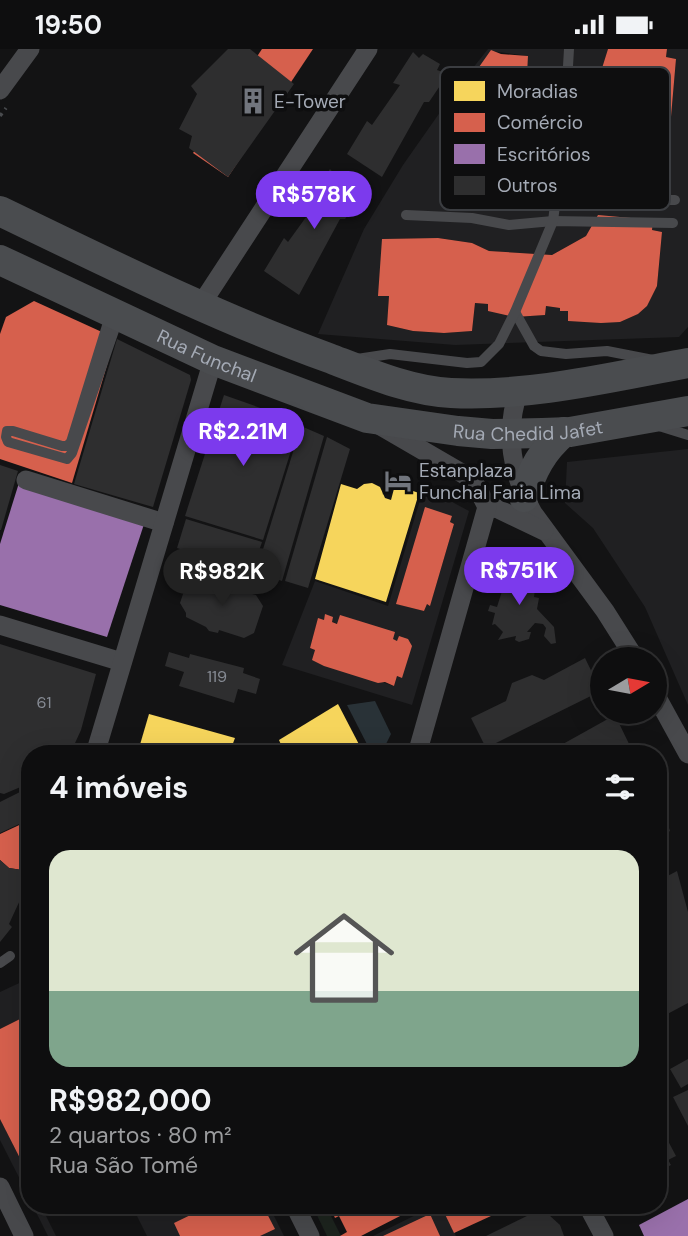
<!DOCTYPE html>
<html lang="pt">
<meta charset="utf-8">
<style>
body{margin:0;font-family:"DM Sans",sans-serif;background:#1c1c1d;color:#f1f3f6;height:100vh;display:flex;flex-direction:column;font-size:26px;white-space:nowrap}
*{box-sizing:border-box;margin:0}
p{font-size:23px;color:#9b9c9e}
.icon{flex:none;width:38px;height:38px;fill:none;stroke:currentColor;stroke-width:2;stroke-linecap:round;stroke-linejoin:round}
.map{position:relative;flex:1;overflow:hidden}
.drawer{position:absolute;left:21px;top:696px;width:646px;height:469px;display:flex;flex-direction:column;background:#0e0e0f;border-radius:28px;box-shadow:0 7px 28px #0002,0 0 0 2px #2e2e2f}
.drawer>*{flex:none}
.needle{width:46px;rotate:80deg}
.fabs{position:absolute;left:590px;top:598px;display:grid;gap:14px}
.fabs a{display:grid;place-items:center;width:77px;height:77px;border-radius:50%;background:#0e0e0f;box-shadow:0 7px 28px #0002,0 0 0 2px #2e2e2f;font-size:35px}
.price{position:absolute;translate:-50% -60px;padding:0 16px;border-radius:24px;background:#7c3aed;color:#fff;font-size:23px;line-height:46px;filter:drop-shadow(0 2px 4px #0008)}
.price::after{content:'';position:absolute;left:50%;top:42px;width:21px;height:16px;margin-left:-10px;background:inherit;clip-path:polygon(0 0,100% 0,50% 100%)}
.price.current{background:#222;color:#fff}
ul{padding:0;list-style:none}
li{display:grid;align-content:center;gap:14px;height:371px;padding:0 28px}
li+li{border-top:2px solid #2e2e2f}
li span{display:grid;place-items:center;height:217px;border-radius:21px;color:#555}
li>.icon{margin-inline-start:auto}
span .icon{width:126px;height:126px;fill:#fffc;stroke-width:1}
li b{font-size:30px}
h2{display:flex;justify-content:space-between;align-items:center;height:84px;padding:0 28px;font-size:30px}
.status{display:flex;justify-content:space-between;align-items:center;height:49px;padding:0 35px;background:#0e0e0f;direction:ltr}
.status svg{height:19px;fill:currentColor}
.map>svg:first-child{display:block}
.built{fill:#202022;fill-rule:evenodd}
.green{fill:#1d241e}
.water{fill:#293237}
.homes{fill:#f6d55c}
.shops{fill:#d6604d}
.offices{fill:#9970ab}
.building{fill:#2e2e2f}
.lines{fill:none;stroke-linecap:round;stroke-linejoin:round}
.path{stroke:#494b4e;stroke-width:3.5;stroke-dasharray:3.5 5;stroke-linecap:butt}
.service{stroke:#48494c;stroke-width:10}
.minor{stroke:#48494c;stroke-width:19}
.primary{stroke:#4a4c4f;stroke-width:30}
.labels{text-anchor:middle;stroke-width:7;stroke-linejoin:round;paint-order:stroke}
.number-label{font-size:16px;fill:#868b94}
.poi-label{font-size:19px;fill:#a4aab5;stroke:#0e0e0f;text-anchor:start}
.street-label{font-size:19px;fill:#a4aab5;stroke:#0e0e0f}
.key{fill:#0e0e0f;stroke:#3b3d41;stroke-width:2}
.key-label{font-size:19px;fill:#a4aab5}
</style>
<div class="status"><b>19:50</b><svg viewBox="0 0 49 12"><path d="M0 12V9h3v3zM5 12V6h3v6zM10 12V3h3v9zM15 12V0h3v12zM26 1h20v11H26zM47 4h2v5h-2z"/></svg></div>
<div class="map">
<svg width="688" height="1187" viewBox="0 0 688 1187">
<rect width="100%" height="100%" fill="#131314"/>
<g class="built">
<path d="M488,0H608L598,32L593,66L599,118L655,123L658,113H667L676,10L666,8L667,0H688V278L679,288L455,296L318,285L364,180L403,116L457,39ZM491,2L528,7L518,75L504,105L486,130L471,135L455,131L446,123L439,101L442,93L451,85L467,83ZM652,181L662,183L657,237L647,257L638,265L620,273L568,272V262H561L560,259L546,257L544,266L515,268L488,255L475,254L472,282L444,284L413,282L387,276L389,247H379L383,190L438,189L472,194L489,202L552,206L586,187Z"/>
<path d="M688,400V656L645,558L593,479L565,454L567,413Z"/>
<path d="M424,438L469,462L412,656L282,616L315,532L388,557ZM452,467L450,473L454,475L430,556L427,555L424,562L397,555ZM326,566L332,573L397,592L402,629L397,627L394,637L313,611L315,601L310,599L318,570L324,571Z"/>
<path d="M30,929V965L0,980V943Z"/>
<path d="M0,1070L30,1129V1150L0,1091Z"/>
<path d="M33,1157H41L56,1187H48Z"/>
<path d="M132,1157H269L284,1187H147Z"/>
<path d="M434,1157H441L456,1187H373Z"/>
</g>
<path class="green" d="M316,1157H326L341,1187H327L313,1158Z"/>
<path class="water" d="M375,652L391,685L381,705H372L347,656Z"/>
<g class="homes">
<path d="M372,434L380,438L385,449L391,451L395,436L419,444L386,553L315,530L341,435L357,440L364,435Z"/>
<path d="M338,655L364,705H285L279,691Z"/>
<path d="M149,665L235,689L229,705H161L139,699Z"/>
</g>
<g class="shops">
<path d="M262,0H313L228,128L193,104Z"/>
<path d="M608,0H667L666,8L676,10L667,114L658,113L656,123L599,118L593,66L598,32Z"/>
<path d="M491,1L501,5L528,7L526,43L518,75L504,105L486,130L471,135L455,131L446,123L439,101L441,93L451,85L467,83L468,77H464L472,28Z"/>
<path d="M598,166L653,171L652,181L662,183L657,237L647,257L638,265L620,273L601,274L568,272V262H560V259L546,257L545,266L515,268L488,262V255L475,254L472,282L444,284L413,282L387,276L389,247H378L382,190L438,189L472,194L489,202L552,206L586,187Z"/>
<path d="M34,252L115,289L72,434L0,410V285L6,268Z"/>
<path d="M425,458L452,467L450,473L454,475L430,557L427,555L424,562L396,555Z"/>
<path d="M325,565L333,568L332,573L337,575L340,566L395,583L393,590L397,592L399,587L408,590L412,597L402,629L397,627L394,637L385,633L378,634L324,617L312,611L315,601L310,599L318,569L324,571Z"/>
<path d="M30,771V834L28,836L22,834V821L9,819L0,811V785Z"/>
<path d="M30,965V1129L0,1070V980Z"/>
<path d="M209,1157H263L275,1180L260,1187H180L174,1174Z"/>
<path d="M338,1157H395L397,1159L400,1157L404,1165L361,1187H340L347,1183L339,1167L335,1169L331,1160Z"/>
<path d="M441,1157H513L454,1184Z"/>
<path d="M430,1165L440,1187H383Z"/>
</g>
<g class="offices">
<path d="M22,424L148,463L107,588L0,556V495Z"/>
<path d="M688,1150V1187H644L639,1176Z"/>
</g>
<g class="building">
<path d="M228,0H250L294,35L228,128L189,99L192,87L179,80L197,45L191,37Z"/>
<path d="M413,3L419,9L423,5L440,15L437,21L448,25L429,53H424L382,128L347,105L367,72L372,76L400,36L393,34Z"/>
<path d="M330,120L336,127L339,122L357,132L354,138L365,143L345,170H340L299,246L264,222L284,189L288,193L317,153L310,152Z"/>
<path d="M117,290L190,326L191,331L153,458L74,435Z"/>
<path d="M224,346L300,373L263,491L185,467Z"/>
<path d="M301,377L324,387L282,532L256,523Z"/>
<path d="M327,388L350,400L308,539L285,532Z"/>
<path d="M0,416L18,422L1,481H0Z"/>
<path d="M186,470L262,493L252,523L177,499Z"/>
<path d="M513,505L528,523L525,541L535,540L534,548L539,549L537,560L554,578L556,594L551,595L544,587L546,579L543,575L535,574L527,583H531L529,590L519,593L515,591L516,587L498,591L503,583L495,575L492,576L495,564L488,562L490,556L497,558L509,520L502,518L503,514H510Z"/>
<path d="M200,531L256,546L263,557L254,584L244,589L219,581L218,584L209,582L206,578L186,568V564L180,554L185,539Z"/>
<path d="M0,595L96,625L81,681L70,705H30V734L4,745L0,744Z"/>
<path d="M169,603L189,609L190,605L244,619L243,624L260,630L256,645L238,640L234,654L179,637L184,623L165,617Z"/>
<path d="M585,609L601,642L486,699L471,669L506,652L512,634L532,626L544,631Z"/>
<path d="M615,666L631,699L619,705H545Z"/>
<path d="M30,738V770L0,784V753Z"/>
<path d="M658,748L670,782L658,789Z"/>
<path d="M0,811L9,819L22,821L21,849L9,875L12,878L0,893Z"/>
<path d="M677,822L688,863V954L658,970V832Z"/>
<path d="M688,1010V1035L681,1039L670,1020Z"/>
<path d="M688,1041V1077L673,1048Z"/>
<path d="M658,1073L676,1107L668,1111L671,1116L658,1123Z"/>
<path d="M535,1163L549,1166L560,1176L564,1187H486Z"/>
</g>
<g class="lines">
<path class="path" d="M0,67L6,59"/>
<g class="service">
<path d="M557,150L675,151"/>
<path d="M406,166L472,169L509,176L553,172L673,174"/>
<path d="M515,263L534,297L541,302L566,305L607,302L653,311"/>
<path d="M110,267L71,393L67,397H62L13,382H7L6,388L8,393L67,410L72,404L118,270"/>
<path d="M357,310L390,305L467,314L481,313L499,295L515,263L553,172L564,86L569,0"/>
<path d="M659,377L688,386"/>
<path d="M0,914L10,907"/>
</g>
<g class="minor">
<path d="M0,41L30,0"/>
<path d="M200,257L368,0"/>
<path d="M519,341C504,383 512,426 533,464L605,562L636,611"/>
<path d="M379,376L465,426L477,438L487,458"/>
<path d="M26,431L164,474"/>
<path d="M487,458L498,460L544,482"/>
<path d="M0,576L122,613"/>
<path d="M654,643L688,705"/>
<path d="M95,705L213,311"/>
<path d="M417,705L487,458"/>
<path d="M0,1138L24,1187"/>
<path d="M295,1157L310,1187"/>
<path d="M588,1157L604,1187"/>
</g>
<g class="primary">
<path d="M0,162C108,214 216,268 329,309C368,324 410,342 451,344C530,348 611,328 688,314"/>
<path id="s1" d="M0,211L213,311L367,369L458,382L492,385L542,384L570,383L688,362"/>
<path d="M524,448C532,421 542,402 564,383"/>
</g>
</g>
<defs>
<g id="building-bare" transform="scale(2.1)"><path d="M-4-6H4V6H1V3H-1V6H-4ZM-2.5-4.3h1.7v1.8h-1.7ZM.8-4.3h1.7v1.8H.8ZM-2.5-1h1.7V.8h-1.7ZM.8-1h1.7V.8H.8Z" fill="#71757d" stroke="#0e0e0f" stroke-width="2.5" paint-order="stroke"/></g>
<g id="hotel-bare" transform="scale(2.1)"><path d="M-6-4.5h1.5V1H6V5H4.5V3h-9V5H-6ZM-4 0a1.8 1.8 0 1 1 3.6 0ZM.5 0V-2.5h3Q6-2.5 6 0Z" fill="#71757d" stroke="#0e0e0f" stroke-width="2.5" paint-order="stroke"/></g>
</defs>
<g fill-rule="evenodd">
<use href="#building-bare" x="253" y="52"/>
<use href="#hotel-bare" x="398" y="432"/>
</g>
<g class="labels">
<g class="number-label">
<text x="217" y="633">119</text>
<text x="44" y="659">61</text>
</g>
<g class="poi-label">
<text x="274" y="59">E-Tower</text>
<text x="419" y="428">Estanplaza<tspan x="419" dy="22">Funchal Faria Lima</tspan></text>
</g>
<g class="street-label">
<text dy="7" stroke="none"><textPath href="#s1" startOffset="228">Rua Funchal</textPath></text>
<text dy="7" stroke="none"><textPath href="#s1" startOffset="562">Rua Chedid Jafet</textPath></text>
</g>
</g>
<rect x="440" y="18" width="230" height="143" rx="10" class="key"/>
<rect x="454" y="32" width="31" height="20" fill="#f6d55c"/>
<rect x="454" y="64" width="31" height="19" fill="#d6604d"/>
<rect x="454" y="95" width="31" height="20" fill="#9970ab"/>
<rect x="454" y="127" width="31" height="19" fill="#2e2e2f"/>
<g class="key-label">
<text x="497" y="49">Moradias</text>
<text x="497" y="80">Comércio</text>
<text x="497" y="112">Escritórios</text>
<text x="497" y="143">Outros</text>
</g>
</svg>
<div class="fabs">
<a><svg class="needle" viewBox="-14 -14 28 28"><path d="M0-13l5 13h-10z" fill="#e53935"/><path d="M0 13l5-13h-10z" fill="#9b9c9e"/></svg></a>
</div>
<b class="price" style="left:314px;top:182px">R$578K</b>
<b class="price" style="left:243px;top:419px">R$2.21M</b>
<b class="price" style="left:519px;top:558px">R$751K</b>
<b class="price current" style="left:222px;top:559px">R$982K</b>
<section class="drawer">
<h2>4 imóveis<svg class="icon" aria-label="filters" viewBox="0 0 24 24"><path d="M4 7h16M4 17h16"/><circle cx="9" cy="7" r="2"/><circle cx="15" cy="17" r="2"/></svg></h2>
<ul>
<li><span style="background:linear-gradient(#dfe7d0 65%,#7fa58c 0)"><svg class="icon" aria-label="home" viewBox="0 0 24 24"><path d="M3 11l9-7 9 7M6 9v11h12V9"/></svg></span><div><b>R$982,000</b><p>2 quartos · 80 m²</p><p>Rua São Tomé</p></div></li>
</ul>
</section>
</div>
